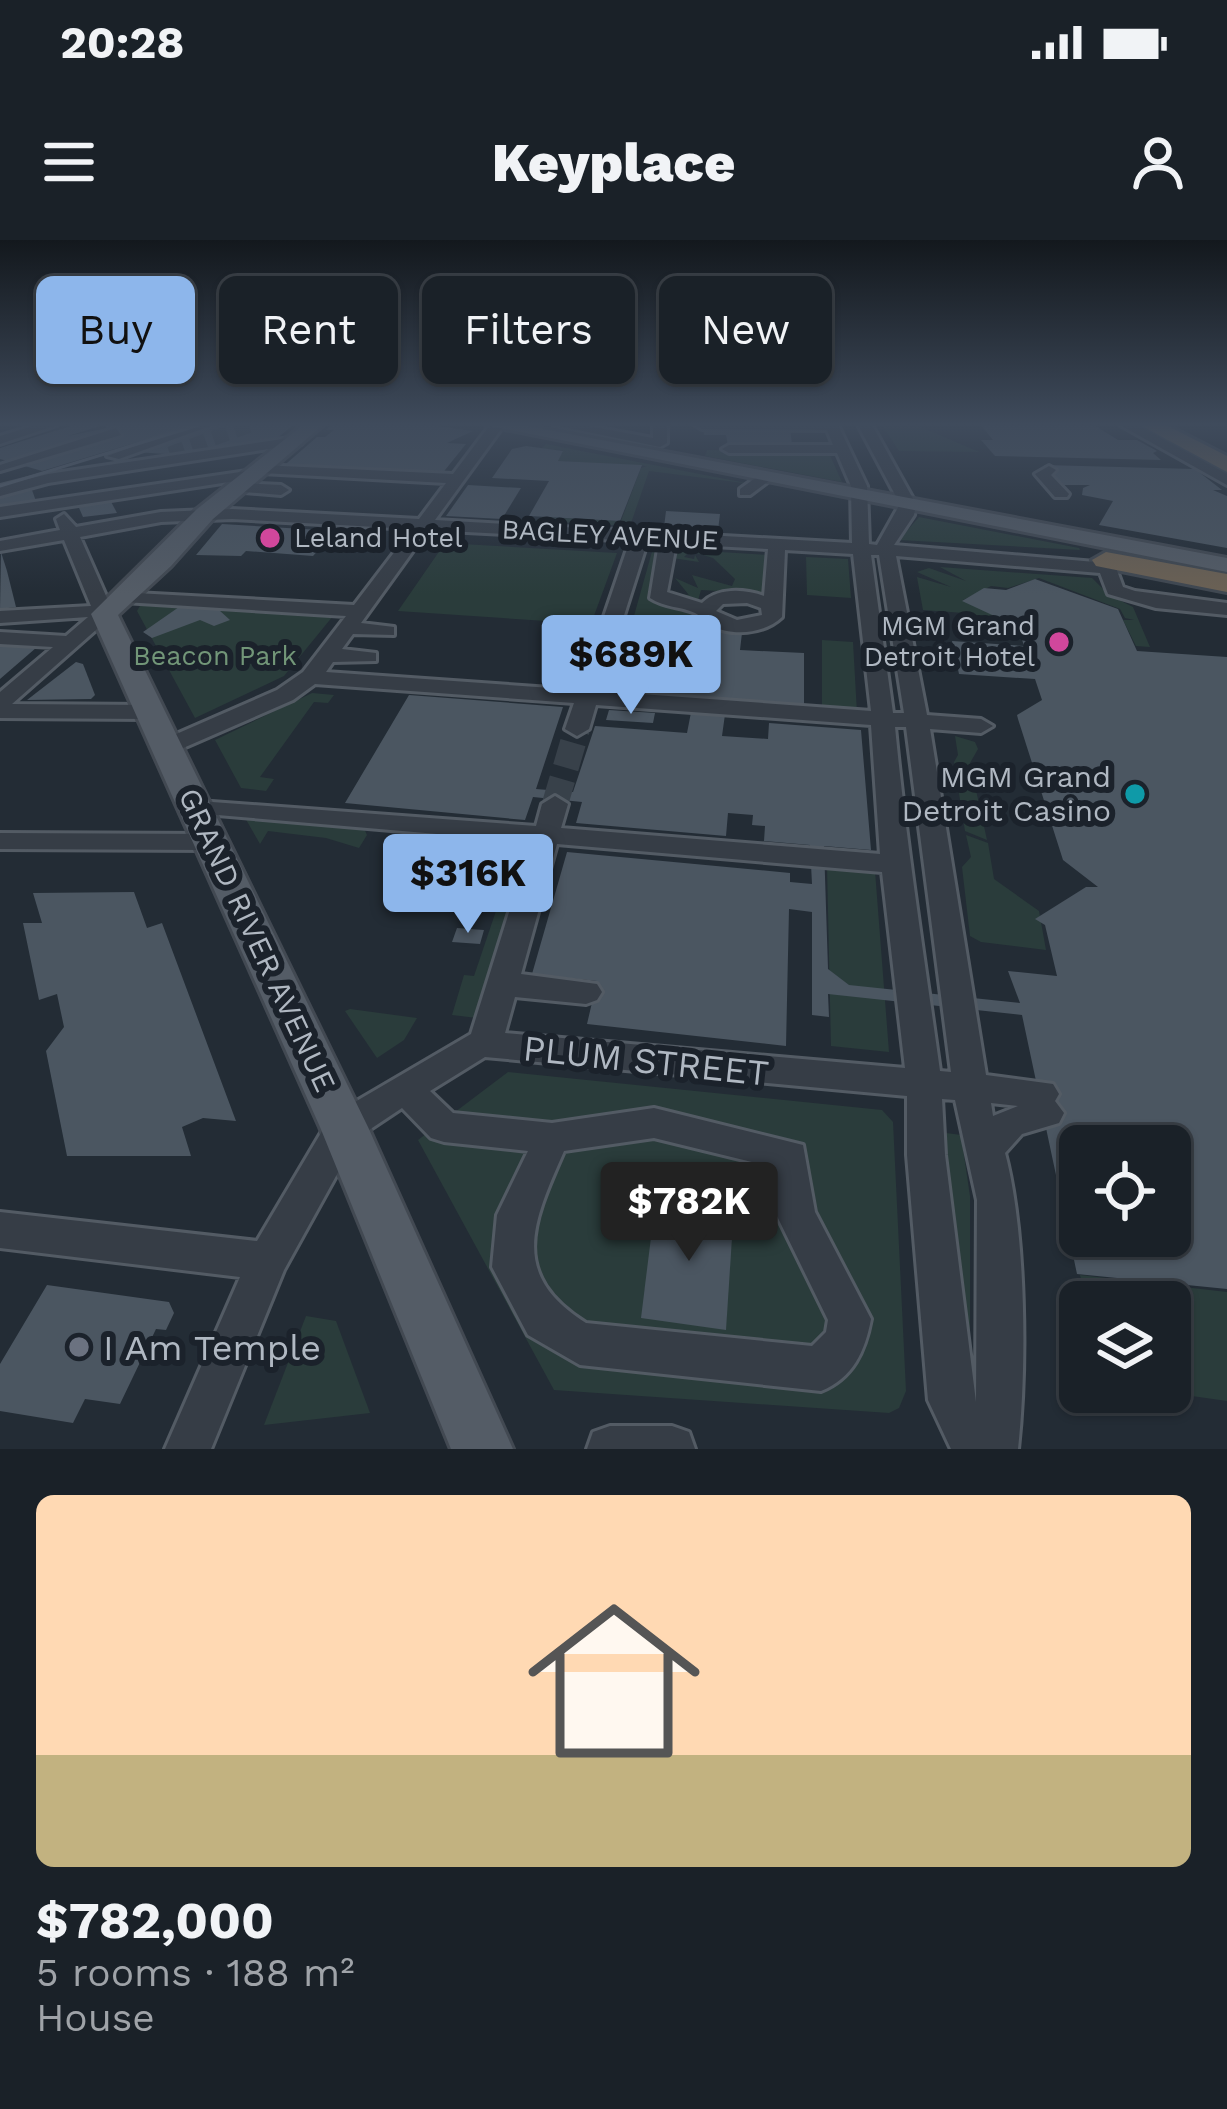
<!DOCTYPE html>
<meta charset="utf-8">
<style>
body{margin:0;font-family:"Work Sans",sans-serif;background:#232930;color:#f1f3f6;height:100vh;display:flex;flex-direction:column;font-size:45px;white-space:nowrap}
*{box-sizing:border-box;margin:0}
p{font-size:39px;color:#9fa3a8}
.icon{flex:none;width:66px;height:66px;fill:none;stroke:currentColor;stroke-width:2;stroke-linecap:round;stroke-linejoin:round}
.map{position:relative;height:1209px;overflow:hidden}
.details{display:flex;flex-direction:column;background:#1a2128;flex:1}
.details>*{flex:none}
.guide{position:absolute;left:36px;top:36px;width:1155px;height:108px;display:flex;gap:24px}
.fabs{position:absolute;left:1059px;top:885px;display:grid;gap:24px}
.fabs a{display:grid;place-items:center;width:132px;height:132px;border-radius:18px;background:#1a2128;box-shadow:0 3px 9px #0004,0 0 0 3px #383e45;font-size:60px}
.price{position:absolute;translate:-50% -102px;padding:0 27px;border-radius:12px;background:#8db6eb;color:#111;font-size:39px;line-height:78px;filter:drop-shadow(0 3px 6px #0008)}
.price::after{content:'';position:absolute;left:50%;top:72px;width:36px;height:27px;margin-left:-18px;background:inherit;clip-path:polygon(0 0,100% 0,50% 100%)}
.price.active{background:#222;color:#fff}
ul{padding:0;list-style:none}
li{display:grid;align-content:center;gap:24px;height:636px;padding:0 36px}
li span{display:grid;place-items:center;height:372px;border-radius:18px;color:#555}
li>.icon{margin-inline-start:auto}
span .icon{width:216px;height:216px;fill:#fffc;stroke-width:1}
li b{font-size:51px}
.chip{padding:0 42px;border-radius:18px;background:#1a2128;box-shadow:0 3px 9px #0004,0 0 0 3px #383e45;font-size:42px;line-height:108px}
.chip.active{background:#8db6eb;color:#111}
.status{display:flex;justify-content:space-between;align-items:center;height:84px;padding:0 60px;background:#1a2128;direction:ltr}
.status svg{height:33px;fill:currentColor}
header{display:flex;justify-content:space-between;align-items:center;height:156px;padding:0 36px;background:#1a2128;font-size:54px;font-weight:800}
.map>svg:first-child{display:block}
.green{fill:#2a3c3b}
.building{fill:#4b5661;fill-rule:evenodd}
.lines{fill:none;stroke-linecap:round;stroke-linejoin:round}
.minor-tunnel-far1{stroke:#38414a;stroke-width:15;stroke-dasharray:15 8;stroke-linecap:butt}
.minor-tunnel{stroke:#38414a;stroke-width:26;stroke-dasharray:26 12;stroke-linecap:butt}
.minor-casing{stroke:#535b64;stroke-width:6}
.major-casing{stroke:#424952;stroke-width:6}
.highway-casing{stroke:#404851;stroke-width:6}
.minor{fill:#363d46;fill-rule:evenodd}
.major{fill:#545c66;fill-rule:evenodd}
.highway{fill:#6b6154;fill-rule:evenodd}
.tram{stroke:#5c6570;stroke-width:3}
.hotel-dot{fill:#d1479c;stroke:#1b222b;stroke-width:4.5}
.culture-dot{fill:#0f9aa8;stroke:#1b222b;stroke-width:4.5}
.worship-dot{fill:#6b7280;stroke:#1b222b;stroke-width:4.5}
.labels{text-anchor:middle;stroke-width:12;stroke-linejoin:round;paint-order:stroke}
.far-street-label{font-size:27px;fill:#b0b8c2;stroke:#1b222b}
.far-poi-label{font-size:27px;fill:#b0b8c2;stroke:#1b222b;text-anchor:start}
.far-park-label{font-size:27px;fill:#729678;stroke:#1b222b}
.poi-label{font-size:30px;fill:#b0b8c2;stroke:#1b222b;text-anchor:end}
.street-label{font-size:30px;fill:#b0b8c2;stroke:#1b222b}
.near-street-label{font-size:36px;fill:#b0b8c2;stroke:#1b222b}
.near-poi-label{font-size:36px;fill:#b0b8c2;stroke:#1b222b;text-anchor:start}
</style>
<div class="status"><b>20:28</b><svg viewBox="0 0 49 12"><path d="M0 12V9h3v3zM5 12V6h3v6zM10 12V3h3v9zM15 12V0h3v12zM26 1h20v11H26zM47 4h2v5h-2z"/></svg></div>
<header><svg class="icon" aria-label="menu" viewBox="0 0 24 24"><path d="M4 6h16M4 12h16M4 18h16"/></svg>Keyplace<svg class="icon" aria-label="person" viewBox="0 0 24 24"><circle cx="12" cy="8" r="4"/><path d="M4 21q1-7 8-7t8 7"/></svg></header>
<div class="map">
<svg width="1227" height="1209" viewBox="0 0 1227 1209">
<rect width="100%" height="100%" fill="#232c35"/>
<g class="green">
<path d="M882,185H916L979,212L899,211Z"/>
<path d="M546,204L751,244L649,231L630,286L535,281L542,277L621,281L641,228L647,226L558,221L563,210L541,209Z"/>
<path d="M707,210L828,211L842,242L705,216Z"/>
<path d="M919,277L1079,308L1080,310L899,300Z"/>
<path d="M445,303L617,313L591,384L398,371Z"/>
<path d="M653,308L660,309L652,356L667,366L691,372L694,387L632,383Z"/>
<path d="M674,309L769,315L767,354L701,350L697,364L681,359L679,354L689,355L675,338L698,348L692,335L732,346L735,339L713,318L690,311L684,317L694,319L695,315L699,322L672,318Z"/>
<path d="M806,317L848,319L851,358L807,355Z"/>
<path d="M940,327L1092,338L1109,355L1133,367L1150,407L1136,406L1123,380H1134L1125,378L1120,369L1039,338L1008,348L991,346L963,360L1018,387L1022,400L1013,399C992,370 955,373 923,370L917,337L951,347L917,332L929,328L966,341Z"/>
<path d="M141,364L333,376L284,436L195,478L137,371Z"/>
<path d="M822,400L853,402L857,473L822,470Z"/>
<path d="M312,453L334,455L328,463L314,462L260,537L274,539L266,551L241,548L215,500Z"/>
<path d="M955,496L975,502L978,509L970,523L987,600L965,591L954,522L958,515Z"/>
<path d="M244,576L363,586L367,595L359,608L326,598L268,591L260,604Z"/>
<path d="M966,595L988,603L994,639L1039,671L1046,710L981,702L970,696L962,627L971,617Z"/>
<path d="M520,600L535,601L477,778L452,775L464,735L474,736Z"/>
<path d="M827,626L875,631L889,812L831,806Z"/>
<path d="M350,769L417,778L404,800L377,818L345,771Z"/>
<path d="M508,832L882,870L893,882L906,1151L899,1168L889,1173L554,1150L418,900Z"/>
<path d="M946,893L961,895L970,956V1133L945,923Z"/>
<path d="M1080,1035L1227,1052V1161L1164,1152H1170V1062H1087Z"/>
<path d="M306,1076L336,1081L370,1173L264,1185Z"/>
</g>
<g class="building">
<path d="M74,185L100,186L68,196L107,188L103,185L191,186L42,231L18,224L122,191L15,223L0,219V208Z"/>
<path d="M214,185H293L275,200L181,215L135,212Z"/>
<path d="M332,185H430L473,191L447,203L466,204L441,235L280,229L317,197H325L334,190H326Z"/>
<path d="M981,185H1094L1118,200H1137L1157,211L1153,213L1161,220L995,216L981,200H993Z"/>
<path d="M703,187H790L792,205H728L726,195H704Z"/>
<path d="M526,206L563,211L558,221L642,225L620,281L529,276L549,241L492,238L512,209Z"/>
<path d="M1044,225L1195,229L1222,250H1213L1227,256V308L1099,285L1113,261L1082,255L1083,248L1090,245H1064Z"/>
<path d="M468,245L521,248L502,279L446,276Z"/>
<path d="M32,250L37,264L0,270V256Z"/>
<path d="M108,256L117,273L83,277L76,261Z"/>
<path d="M666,271L720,274L718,290L664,287Z"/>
<path d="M222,284L336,291L313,316L246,311L241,316L196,315Z"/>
<path d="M1,312L7,331L16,367L0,369Z"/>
<path d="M1035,339L1118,369L1137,411L1227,417V1049L1077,1034L1022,775L828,754L829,777L812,775V672L789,669L786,806L587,784L597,741L532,734L567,612L790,633V642L812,644L810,605L764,601L765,586L752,585L753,575L728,573L726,596L576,583L582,562L533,557L525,580L345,563L409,455L563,467L536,549L573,552L595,486L687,493L694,457L614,451L633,386L742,393L740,410L804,413V465L727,460L722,496L768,499L769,483L861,490L871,610L824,606L828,729L849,745L1020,763L1008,731L1057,736L1045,685L1035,679L1086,647H1098L1063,620L1018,479L1017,475L1042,460L1035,439L959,434L952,401L1024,406L1018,387L962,361L984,348L1006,350ZM1080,906H1170V996H1080Z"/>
<path d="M179,367L219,370L230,380L214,386L200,380L152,398L143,392Z"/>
<path d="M0,401H44L0,439Z"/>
<path d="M76,422L83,424L95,455L91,459L27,460Z"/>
<path d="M609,470L655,473L653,483L606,480Z"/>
<path d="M428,599L510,606L489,668L401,659Z"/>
<path d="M134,652L147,688L162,683L236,881L203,878L182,887L191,916H67L46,811L64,787L57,754L39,760L23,683H42L33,653Z"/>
<path d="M457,688L484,690L480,704L452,702Z"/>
<path d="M656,957L734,967L726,1090L641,1078Z"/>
<path d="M47,1045L169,1062L174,1073L166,1090L156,1089L120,1164L85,1159L73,1183L0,1171V1124Z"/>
</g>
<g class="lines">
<path class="minor-tunnel-far1" d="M170,214L250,185"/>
<path class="minor-tunnel" d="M555,564L577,489"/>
<g class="minor-casing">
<g id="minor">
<path d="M36,185H57L0,204V196Z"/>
<path d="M193,185H213L119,219L107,216Z"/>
<path d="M490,185H504L435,280L852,303L851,246L837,213H729L722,209L729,205H833L827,190L702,189L695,185H838L867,246L869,304L877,305L900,264L858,185H872L916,264L914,275L894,305L1107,323L1116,328L1123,347L1135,351L1227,363V375L1156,368L1108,354L1100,333L896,316L927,475L981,479L993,486L981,493L930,489L986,835L1053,844L1059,854L1055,861L1064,873L1059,883L1022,894L1005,913C1026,992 1027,1127 1018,1209H951L928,1160L907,915V856L485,817L430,851L453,873L552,883L654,868L803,905L815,972L871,1079C865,1111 853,1138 821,1151L580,1125L528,1095L492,1027L497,975L528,911L444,902L431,898L402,868L357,898L284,1030L211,1209H165L240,1037L0,1008V972L257,1001L331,876L471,794L531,602L194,573L181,565L185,560L536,586L542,564L555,556L568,564L561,588L880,614L871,485L596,465L589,489L577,496L565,489L574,463L315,444L293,460L174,512H158L154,507L158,502L277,450L303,432L346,376L124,362L115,356L117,352L354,365L412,289L232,279L161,282L80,297L114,374L12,464L150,465L161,472L150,479L0,478V452L53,407L0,404V392L66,396L88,377L0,383V371L91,366L64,300L0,311V301L60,290L56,279L64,274L76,287L161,272L232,269L419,279L446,243L262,233L255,238L0,277V267L254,230L261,225L453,234ZM428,290L635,301L628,306L579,450L326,432L333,422L376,421V413L342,409L353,394L394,395V387L361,383ZM641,302L659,303L650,358C665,368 680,366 695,373C701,376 705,382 710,385C732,397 764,394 782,377L785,310L853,314L871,471L600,451L646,306ZM676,304L768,309L764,356C745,349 718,347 702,363L667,352ZM871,315H879L904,473H893ZM747,363L761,368L762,375L737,380L716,371L723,364ZM895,487H906L951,832L940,831C924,716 906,602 895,487ZM557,604L882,632L905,828L505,793L515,757L586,764L597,760L602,752L597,744L521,734ZM942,859L955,860L977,960L976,1162L945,915ZM991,863L1018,866L993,876ZM654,898L772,927L776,974L828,1080L826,1092L812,1106L586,1083C508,1034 533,982 564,911Z"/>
<path d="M554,185H583L653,198V185H667V203L660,207Z"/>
<path d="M1120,185H1137L1227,234V245Z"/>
<path d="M116,188L121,195L0,231V225Z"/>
<path d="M296,197L301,204L48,243L0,256V246L48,234Z"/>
<path d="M1049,226L1056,230L1051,235L1069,254L1067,257H1055L1035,234Z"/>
<path d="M761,234L774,237L750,255H740V249Z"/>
<path d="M238,243L281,245L289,250L281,255L233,251V245Z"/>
<path d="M0,593L211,594L224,602L211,610L0,609Z"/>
<path d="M610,1186H672L689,1192L695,1209H587L593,1192Z"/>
</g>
</g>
<g class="major-casing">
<g id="major">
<path d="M303,185H323L213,279L171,326L118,375L368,887L513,1209H451L320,887L91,374L197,269Z"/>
<path d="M485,185H522L1227,318V332Z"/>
</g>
</g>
<g class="highway-casing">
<g id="highway">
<path d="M1140,185H1166L1227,216V232Z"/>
<path d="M1106,312L1227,334V352L1096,326L1092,320Z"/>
</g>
</g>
<use href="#minor" class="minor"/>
<use href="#major" class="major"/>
<use href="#highway" class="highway"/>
<path class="tram" d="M0,246L199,185"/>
</g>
<linearGradient id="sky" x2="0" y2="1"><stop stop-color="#13181d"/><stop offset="0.52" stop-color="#3f4b5c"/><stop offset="1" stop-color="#3f4b5c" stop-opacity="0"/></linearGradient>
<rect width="1227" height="354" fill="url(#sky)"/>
<g class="hotel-dot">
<circle cx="270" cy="298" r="12"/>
<circle cx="1059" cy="402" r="12"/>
</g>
<circle class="culture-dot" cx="1135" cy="554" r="12"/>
<circle class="worship-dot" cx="79" cy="1107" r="12"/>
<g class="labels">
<g class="far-street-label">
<text transform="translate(610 295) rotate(3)" y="9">BAGLEY AVENUE</text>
</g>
<g class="far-poi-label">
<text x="294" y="307">Leland Hotel</text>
<text x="1035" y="395" text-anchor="end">MGM Grand<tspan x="1035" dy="31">Detroit Hotel</tspan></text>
</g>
<g class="far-park-label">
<text x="215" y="425">Beacon Park</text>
</g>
<g class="poi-label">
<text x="1111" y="547">MGM Grand<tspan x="1111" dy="34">Detroit Casino</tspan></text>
</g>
<g class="street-label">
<text transform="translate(257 700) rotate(65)" y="10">GRAND RIVER AVENUE</text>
</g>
<g class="near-street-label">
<text transform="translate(646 820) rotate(6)" y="13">PLUM STREET</text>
</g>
<g class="near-poi-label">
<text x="103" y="1120">I Am Temple</text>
</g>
</g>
</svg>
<div class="fabs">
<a><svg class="icon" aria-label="locate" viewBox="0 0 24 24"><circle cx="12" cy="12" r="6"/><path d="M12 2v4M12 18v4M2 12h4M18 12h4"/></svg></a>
<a><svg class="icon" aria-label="layers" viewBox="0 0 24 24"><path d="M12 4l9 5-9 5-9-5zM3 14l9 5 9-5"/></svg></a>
</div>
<b class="price" style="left:631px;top:477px">$689K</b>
<b class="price" style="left:468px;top:696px">$316K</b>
<b class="price active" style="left:689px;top:1024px">$782K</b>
<div class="guide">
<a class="chip active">Buy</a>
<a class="chip">Rent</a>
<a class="chip">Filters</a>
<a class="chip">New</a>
</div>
</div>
<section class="details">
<ul>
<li><span style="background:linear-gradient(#ffd9b3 70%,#c2b280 0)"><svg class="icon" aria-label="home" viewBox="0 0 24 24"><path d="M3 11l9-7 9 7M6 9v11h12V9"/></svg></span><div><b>$782,000</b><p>5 rooms · 188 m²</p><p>House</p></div></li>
</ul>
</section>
